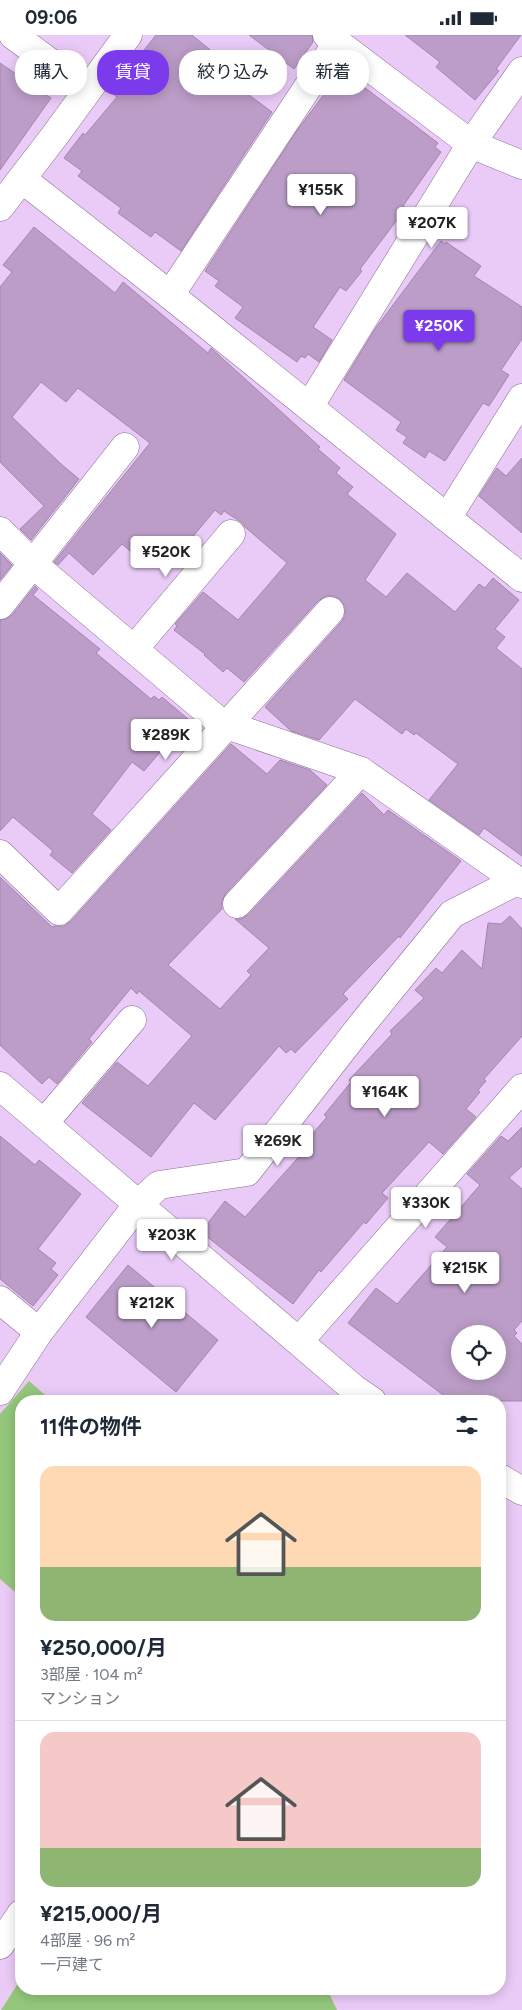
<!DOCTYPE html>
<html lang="ja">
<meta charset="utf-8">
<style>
body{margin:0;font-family:Figtree,"Noto Sans JP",sans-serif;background:#f2f2f3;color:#1f2937;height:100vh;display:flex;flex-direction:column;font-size:19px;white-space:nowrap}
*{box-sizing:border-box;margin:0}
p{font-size:16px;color:#747a83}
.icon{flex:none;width:28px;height:28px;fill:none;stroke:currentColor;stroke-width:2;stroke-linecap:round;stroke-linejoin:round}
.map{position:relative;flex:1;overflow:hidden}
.details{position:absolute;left:15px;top:1360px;width:491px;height:600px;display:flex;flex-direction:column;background:#fff;border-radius:20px;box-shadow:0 2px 12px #0003}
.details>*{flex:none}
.hud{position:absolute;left:15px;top:15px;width:492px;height:45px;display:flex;gap:10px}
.buttons{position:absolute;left:451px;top:1290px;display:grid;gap:10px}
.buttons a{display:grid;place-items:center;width:55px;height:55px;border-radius:50%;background:#fff;box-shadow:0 2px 12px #0003;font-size:25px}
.price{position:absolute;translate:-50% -42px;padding:0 11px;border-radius:5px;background:#fff;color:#222;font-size:16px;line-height:32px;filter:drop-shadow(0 1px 2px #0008)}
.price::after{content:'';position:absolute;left:50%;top:30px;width:15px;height:11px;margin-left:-8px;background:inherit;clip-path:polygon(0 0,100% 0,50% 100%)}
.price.active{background:#7c3aed;color:#fff}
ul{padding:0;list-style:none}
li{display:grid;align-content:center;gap:10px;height:265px;padding:0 25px}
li+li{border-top:1px solid #e0e1e3}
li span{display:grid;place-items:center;height:155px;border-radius:15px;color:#555}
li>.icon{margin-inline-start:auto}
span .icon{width:90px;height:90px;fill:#fffc;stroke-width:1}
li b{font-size:21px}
h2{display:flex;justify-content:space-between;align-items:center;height:60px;padding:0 25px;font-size:21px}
.chip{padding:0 18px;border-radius:20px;background:#fff;box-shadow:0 2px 12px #0003;font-size:18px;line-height:45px}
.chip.active{background:#7c3aed;color:#fff}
.status{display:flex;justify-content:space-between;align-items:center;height:35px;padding:0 25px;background:#fff;direction:ltr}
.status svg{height:14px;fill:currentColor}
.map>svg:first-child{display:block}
.green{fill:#94c77b}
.building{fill:#bb9dc7;stroke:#a386af;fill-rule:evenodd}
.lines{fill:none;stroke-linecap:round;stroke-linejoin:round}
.minor-casing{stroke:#886c94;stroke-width:29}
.minor{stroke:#fff;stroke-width:28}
</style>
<div class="status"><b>09:06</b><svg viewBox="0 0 49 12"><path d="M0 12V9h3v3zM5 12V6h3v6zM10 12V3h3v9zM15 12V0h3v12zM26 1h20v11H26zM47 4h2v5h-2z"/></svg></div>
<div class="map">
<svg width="522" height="1975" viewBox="0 0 522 1975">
<rect width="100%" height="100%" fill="#eacbf7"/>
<g class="green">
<path d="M29,1346L52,1366H21V1562L0,1544V1379Z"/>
<path d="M21,1944V1954H327L337,1975H1Z"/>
</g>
<g class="building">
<path d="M156,0H192L237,37L230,46L272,77L181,216L155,197L151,202L118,178L121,173L78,141L82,136L64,123L83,98L85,100L117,62L111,57Z"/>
<path d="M249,0H312L313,7L294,34Z"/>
<path d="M405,0H521L496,34L499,36L475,65L436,32L440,27Z"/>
<path d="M0,28L51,63L0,135Z"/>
<path d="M348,40L438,108L435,112L441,117L403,171L406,173L360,234L362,236L346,256L340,252L313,292L332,305L319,327L308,319L305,323L301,321L297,327L235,283L243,272L215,251L219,246L205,236L298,94L337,42L343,47Z"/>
<path d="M34,192L115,258L123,247L208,318L211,313L320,412L318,414L340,433L336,438L353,452L347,459L396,499L365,545L386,562L407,538L455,577L479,549L485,553L493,543L519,565L495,594L505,602L496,613L522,634V821L484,793L479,800L429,765L458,729L416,698L414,700L406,694L402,699L355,664L319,705L291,696L265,672L342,586L345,580V572L340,564L334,561H326L318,566L244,647L227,633L223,637L204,620L205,619L174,595L177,591L175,589L203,557L238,585L287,528L245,492L241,487L224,476L221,480L215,475L165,535L149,522L144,528L122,509L93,540L69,518L58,530L54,527L150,408L78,353L66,367L41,347L12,382L61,429L79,444L31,505L20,494L44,471L0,427V252L12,237L3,230Z"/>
<path d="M441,206L445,209L446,207L481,231L474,241L522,272V304L501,335L509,340L489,371L483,368L445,426L429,416L425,423L403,408L407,402L396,395L401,387L344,345L375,294Z"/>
<path d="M522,423V498L479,461L497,433L506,441Z"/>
<path d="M0,518L12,530L0,545Z"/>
<path d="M35,551L38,554L33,560L100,614L96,618L151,664L154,661L159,665L162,662L188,684L144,736L132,727L92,779L111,795L72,838L50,820L53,816L13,782L0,796V585L6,584L12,580Z"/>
<path d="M231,709L267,739L280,725L310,735L327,750L226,858L222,866V874L168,930L220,974L251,940L247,936L269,913L235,884H242L248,880L362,758L384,780L388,775L461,826L400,903L399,901L343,959L348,964L295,1018L291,1014L286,1018L279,1011L215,1085L194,1068L151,1122L82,1068L117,1027L148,1051L192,1001L139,956L137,959L131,953L89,1004L92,1007L57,1049L49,1042L42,1049L0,1010V842L52,892L54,891H64L71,886Z"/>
<path d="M510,881L522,894V1001L484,1044L486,1046L478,1055L480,1057L466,1074L476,1082L443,1119L429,1107L382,1158L388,1163L366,1189L364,1187L321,1237L319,1235L293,1269L201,1197L225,1166L245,1182L304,1116L300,1113L327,1082L324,1080L351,1047L349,1045L392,999L390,996L424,963L415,955L436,933L442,938L462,915L482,934L488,888L501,889Z"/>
<path d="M522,1092V1131L509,1143L522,1154V1286L514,1295L517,1298L514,1301L522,1309V1366H451L348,1288L376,1253L397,1269L447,1212L435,1202L480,1150L467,1139L501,1101L508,1106ZM460,1299H498V1336H460Z"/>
<path d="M0,1101L35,1130L39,1125L81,1159L38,1214L56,1228L51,1234L58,1240L33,1271L0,1244Z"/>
<path d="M128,1230L218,1305L176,1357L86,1282Z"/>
</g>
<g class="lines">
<g class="minor-casing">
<g id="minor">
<path d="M13,0L87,55"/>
<path d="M327,0L471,109L522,130"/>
<path d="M22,144L170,260L522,543"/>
<path d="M0,172L56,99L128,0"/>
<path d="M170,260L337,8"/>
<path d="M309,372L471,109L522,36"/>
<path d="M447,483L522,363"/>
<path d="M0,496L33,529L221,688L361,736L522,849"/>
<path d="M0,570L125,412"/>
<path d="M134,614L231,499"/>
<path d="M0,819L59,876L330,576"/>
<path d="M237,869L361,736"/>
<path d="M0,1051L353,1353L372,1366"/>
<path d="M44,1088L132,985"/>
<path d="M0,1265L39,1297"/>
<path d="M299,1306L522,1053"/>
<path d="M0,1356L39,1297L138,1169L159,1150L247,1137L364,987L452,879L517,846"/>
<path d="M500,1443L522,1456"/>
<path d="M0,1910L21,1879"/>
</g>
</g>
<use href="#minor" class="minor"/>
</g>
</svg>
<div class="buttons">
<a><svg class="icon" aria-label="locate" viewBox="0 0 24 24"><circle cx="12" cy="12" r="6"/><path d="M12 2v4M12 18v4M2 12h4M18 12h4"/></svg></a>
</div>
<b class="price" style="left:321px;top:181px">¥155K</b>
<b class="price" style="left:432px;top:214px">¥207K</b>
<b class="price active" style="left:439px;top:317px">¥250K</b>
<b class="price" style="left:166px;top:543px">¥520K</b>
<b class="price" style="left:166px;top:726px">¥289K</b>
<b class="price" style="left:385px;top:1083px">¥164K</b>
<b class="price" style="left:278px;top:1132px">¥269K</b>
<b class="price" style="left:426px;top:1194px">¥330K</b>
<b class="price" style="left:172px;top:1226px">¥203K</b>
<b class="price" style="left:465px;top:1259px">¥215K</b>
<b class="price" style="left:152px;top:1294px">¥212K</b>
<div class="hud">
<a class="chip">購入</a>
<a class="chip active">賃貸</a>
<a class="chip">絞り込み</a>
<a class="chip">新着</a>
</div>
<section class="details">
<h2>11件の物件<svg class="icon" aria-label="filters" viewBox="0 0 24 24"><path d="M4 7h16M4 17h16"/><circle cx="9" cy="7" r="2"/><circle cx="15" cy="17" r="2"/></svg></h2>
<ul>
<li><span style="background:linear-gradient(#ffd9b3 65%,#8fb573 0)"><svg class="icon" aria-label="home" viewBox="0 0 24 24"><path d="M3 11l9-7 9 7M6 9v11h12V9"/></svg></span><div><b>¥250,000/月</b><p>3部屋 · 104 m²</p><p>マンション</p></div></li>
<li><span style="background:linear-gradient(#f6c9c9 75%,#8fb573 0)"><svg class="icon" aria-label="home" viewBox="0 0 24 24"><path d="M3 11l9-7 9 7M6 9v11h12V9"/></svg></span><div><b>¥215,000/月</b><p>4部屋 · 96 m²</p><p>一戸建て</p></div></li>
</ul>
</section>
</div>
